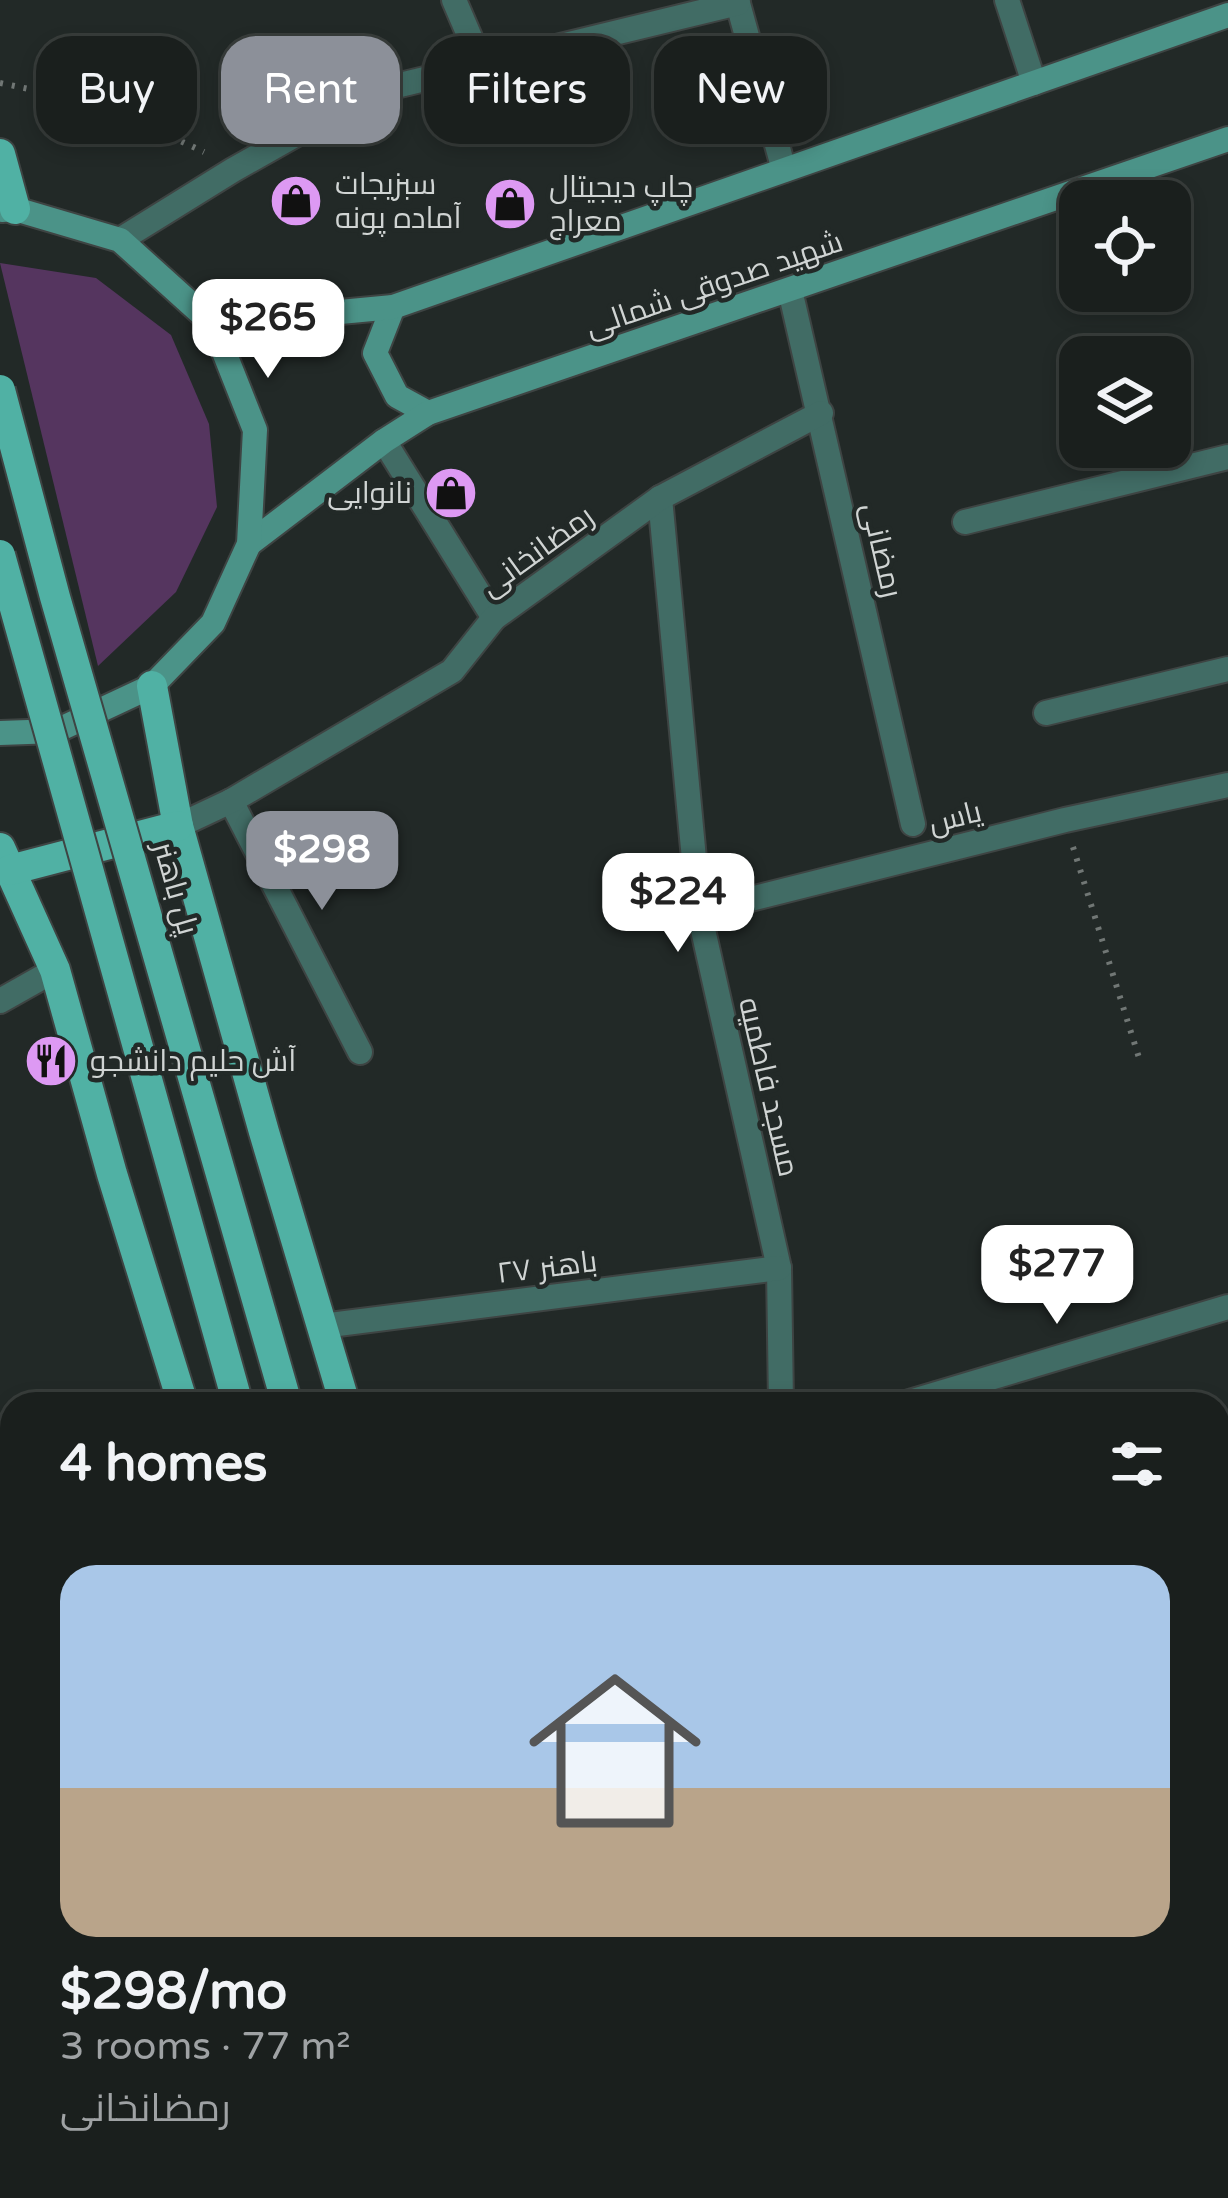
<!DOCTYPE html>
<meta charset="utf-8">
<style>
body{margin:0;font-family:"Varela Round",Cairo,sans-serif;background:#232726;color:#f1f3f6;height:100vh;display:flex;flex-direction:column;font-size:45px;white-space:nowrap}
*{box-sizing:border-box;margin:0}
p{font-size:39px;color:#9fa2a4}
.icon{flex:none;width:66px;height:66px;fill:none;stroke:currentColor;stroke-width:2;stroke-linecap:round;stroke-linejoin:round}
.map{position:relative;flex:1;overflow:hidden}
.sheet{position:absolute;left:0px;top:1392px;width:1230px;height:807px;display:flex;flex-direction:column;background:#1a1f1d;border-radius:36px 36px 0 0;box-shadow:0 6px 18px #0003,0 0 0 3px #383d3b}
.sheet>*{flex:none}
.hud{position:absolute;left:36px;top:36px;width:1158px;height:108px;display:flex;gap:24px}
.buttons{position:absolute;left:1059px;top:180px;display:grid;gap:24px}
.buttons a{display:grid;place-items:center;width:132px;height:132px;border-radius:24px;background:#1a1f1d;box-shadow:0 6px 18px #0003,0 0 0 3px #383d3b;font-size:60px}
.price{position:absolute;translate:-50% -102px;padding:0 27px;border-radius:24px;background:#fff;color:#222;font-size:39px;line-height:78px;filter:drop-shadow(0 3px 6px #0008)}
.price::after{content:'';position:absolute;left:50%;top:72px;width:36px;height:27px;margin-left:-18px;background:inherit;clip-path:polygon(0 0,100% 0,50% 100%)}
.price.current{background:#8c9099;color:#fff}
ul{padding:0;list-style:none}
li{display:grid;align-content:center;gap:24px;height:636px;padding:0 60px}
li+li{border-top:3px solid #383d3b}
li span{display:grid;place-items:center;height:372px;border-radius:36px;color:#555}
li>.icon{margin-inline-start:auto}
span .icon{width:216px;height:216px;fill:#fffc;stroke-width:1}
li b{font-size:51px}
h2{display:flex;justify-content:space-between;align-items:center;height:144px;padding:0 60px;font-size:51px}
.pill{padding:0 42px;border-radius:36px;background:#1a1f1d;box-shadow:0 6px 18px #0003,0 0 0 3px #383d3b;font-size:42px;line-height:108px}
.pill.current{background:#8c9099;color:#fff}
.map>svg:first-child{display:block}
.green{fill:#55355f}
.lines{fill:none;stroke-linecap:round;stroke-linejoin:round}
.street-casing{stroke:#3e4443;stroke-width:28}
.secondary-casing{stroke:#3e4443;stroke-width:28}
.primary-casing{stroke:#3e4443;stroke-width:34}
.path{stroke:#717775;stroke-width:6;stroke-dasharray:3 9;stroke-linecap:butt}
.street{stroke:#416c65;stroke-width:24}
.secondary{stroke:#4b9388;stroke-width:24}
.primary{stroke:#50b1a4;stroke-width:30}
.primary-bridge-casing{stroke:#3e4443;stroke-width:34;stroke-linecap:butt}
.primary-bridge{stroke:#50b1a4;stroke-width:30}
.labels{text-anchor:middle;stroke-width:9;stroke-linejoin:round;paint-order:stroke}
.poi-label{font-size:30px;fill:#d0d4d3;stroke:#222927;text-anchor:start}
.street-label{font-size:30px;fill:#d0d4d3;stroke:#222927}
</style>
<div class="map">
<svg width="1228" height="2198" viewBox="0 0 1228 2198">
<rect width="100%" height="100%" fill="#222927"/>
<path class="green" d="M0,263L96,278L171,335L209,424L217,507L176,592L98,666Z"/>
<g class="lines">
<g class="street-casing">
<g id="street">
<path d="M454,0L481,63"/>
<path d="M737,0L784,170"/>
<path d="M1007,0L1034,83"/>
<path d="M120,240L233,170L371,92L738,3"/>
<path d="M790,290L913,824"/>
<path d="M384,441L494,618"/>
<path d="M660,498L699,912L779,1268L781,1404"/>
<path d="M965,522L1228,457"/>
<path d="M1046,713L1228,669"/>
<path d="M231,801L360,1052"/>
<path d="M178,826L231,801L452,671L494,618L660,498L821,413"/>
<path d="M699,912L1065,820L1228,785"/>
<path d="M0,1001L55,970"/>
<path d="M322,1326L779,1268"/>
<path d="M903,1404L1228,1307"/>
<path d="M0,1515L12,1511"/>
<path d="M0,1574L12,1586"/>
<path d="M0,1705L12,1697"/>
<path d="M1218,1710H1228"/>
<path d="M1218,1987H1228"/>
<path d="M918,2187L919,2198"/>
<path d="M163,2198L165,2187"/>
</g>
</g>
<g class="secondary-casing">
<g id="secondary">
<path d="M393,307L375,353L397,396L428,413"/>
<path d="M213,324L393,307L1228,15"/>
<path d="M249,544L384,441L428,413L1228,139"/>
<path d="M0,733L56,731L152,686L213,623L249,544L255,430L213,324L120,240L15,209L2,210"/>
</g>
</g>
<g class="primary-casing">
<g id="primary">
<path d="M0,154L15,209"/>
<path d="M152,686L178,826L264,1132L345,1404"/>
<path d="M0,848L55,970L112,1174L183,1404"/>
<path d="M10,870L178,826"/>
<path d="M439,2187L442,2198"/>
<path d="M525,2187L528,2198"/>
</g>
</g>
<g class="path">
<path d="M0,83L102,104L204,152"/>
<path d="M1073,847L1140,1061"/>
</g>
<use href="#street" class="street"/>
<use href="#secondary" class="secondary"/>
<use href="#primary" class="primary"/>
<g class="primary-bridge-casing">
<g id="primary-bridge">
<path d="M0,390L55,597L287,1404"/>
<path d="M0,555L238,1404"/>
</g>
</g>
<use href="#primary-bridge" class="primary-bridge"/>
</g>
<defs>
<g id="shop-disc" transform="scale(2.7)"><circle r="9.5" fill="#dd99f3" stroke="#222927"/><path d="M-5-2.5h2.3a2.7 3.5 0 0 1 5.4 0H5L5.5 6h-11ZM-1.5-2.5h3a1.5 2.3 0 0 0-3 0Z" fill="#111"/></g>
<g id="restaurant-disc" transform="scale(2.7)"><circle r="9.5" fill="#dd99f3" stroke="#222927"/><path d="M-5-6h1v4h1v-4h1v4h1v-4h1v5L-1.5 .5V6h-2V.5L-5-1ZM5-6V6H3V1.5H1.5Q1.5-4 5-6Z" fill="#111"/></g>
</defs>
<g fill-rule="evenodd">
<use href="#shop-disc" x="296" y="201"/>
<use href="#shop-disc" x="510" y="204"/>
<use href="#shop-disc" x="451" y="493"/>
<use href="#restaurant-disc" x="51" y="1061"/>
</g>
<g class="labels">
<g class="poi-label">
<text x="335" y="194">سبزیجات<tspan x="335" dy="34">آماده پونه</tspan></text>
<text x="549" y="197">چاپ دیجیتال<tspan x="549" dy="34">معراج</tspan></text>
<text x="412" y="503" text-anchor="end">نانوایی</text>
<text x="90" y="1071">آش حلیم دانشجو</text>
</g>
<g class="street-label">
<text transform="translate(714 284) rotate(-19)" y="10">شهید صدوقی شمالی</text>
<text transform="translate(882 550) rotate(77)" y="10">رمضانی</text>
<text transform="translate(537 551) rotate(-36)" y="10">رمضانخانی</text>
<text transform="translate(955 817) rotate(-14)" y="10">یاس</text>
<text transform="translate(176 888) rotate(74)" y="10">پل باهنر</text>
<text transform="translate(769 1087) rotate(77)" y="10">مسجد فاطمیه</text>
<text transform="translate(547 1267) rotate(-7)" y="10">باهنر ۲۷</text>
</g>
</g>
</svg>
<div class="buttons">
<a><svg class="icon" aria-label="locate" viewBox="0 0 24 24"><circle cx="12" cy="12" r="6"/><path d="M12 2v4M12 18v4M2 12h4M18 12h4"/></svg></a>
<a><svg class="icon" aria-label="layers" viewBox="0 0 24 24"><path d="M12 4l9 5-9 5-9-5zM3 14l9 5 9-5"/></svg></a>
</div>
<b class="price" style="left:268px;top:381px">$265</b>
<b class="price current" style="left:322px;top:913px">$298</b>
<b class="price" style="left:678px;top:955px">$224</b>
<b class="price" style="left:1057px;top:1327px">$277</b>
<div class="hud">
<a class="pill">Buy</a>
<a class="pill current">Rent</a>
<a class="pill">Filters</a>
<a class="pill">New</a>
</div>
<section class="sheet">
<h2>4 homes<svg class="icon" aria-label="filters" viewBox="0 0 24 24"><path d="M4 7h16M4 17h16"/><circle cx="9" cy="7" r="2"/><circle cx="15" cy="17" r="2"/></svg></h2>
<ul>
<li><span style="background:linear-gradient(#a9c7e8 60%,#b9a48a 0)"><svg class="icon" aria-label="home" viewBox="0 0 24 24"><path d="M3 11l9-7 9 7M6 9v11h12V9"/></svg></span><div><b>$298/mo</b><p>3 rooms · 77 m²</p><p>رمضانخانی</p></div></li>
</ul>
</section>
</div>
